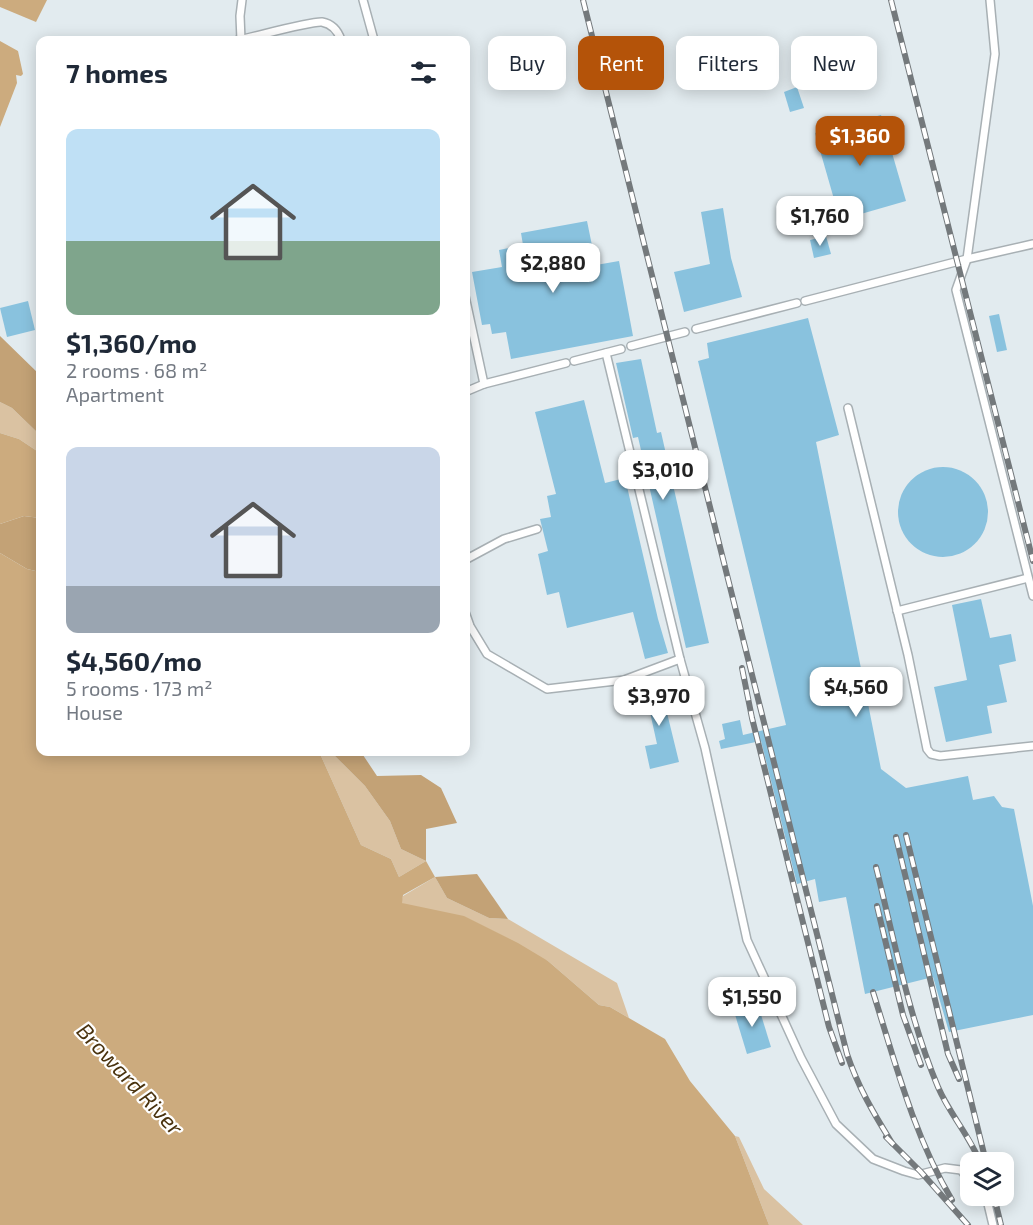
<!DOCTYPE html>
<meta charset="utf-8">
<style>
body{margin:0;font-family:"Exo 2",sans-serif;background:#f2f2f3;color:#1f2937;height:100vh;display:flex;flex-direction:column;font-size:22px;white-space:nowrap}
*{box-sizing:border-box;margin:0}
p{font-size:20px;color:#747a83}
.icon{flex:none;width:33px;height:33px;fill:none;stroke:currentColor;stroke-width:2;stroke-linecap:round;stroke-linejoin:round}
.map{position:relative;flex:1;overflow:hidden}
.details{position:absolute;left:36px;top:36px;width:434px;height:720px;display:flex;flex-direction:column;background:#fff;border-radius:12px;box-shadow:0 3px 15px #0003}
.details>*{flex:none}
.guide{position:absolute;left:488px;top:36px;width:454px;height:54px;display:flex;gap:12px}
.controls{position:absolute;left:960px;top:1152px;display:grid;gap:12px}
.controls a{display:grid;place-items:center;width:54px;height:54px;border-radius:12px;background:#fff;box-shadow:0 3px 15px #0003;font-size:30px}
.price{position:absolute;translate:-50% -51px;padding:0 14px;border-radius:12px;background:#fff;color:#222;font-size:20px;line-height:39px;filter:drop-shadow(0 2px 3px #0008)}
.price::after{content:'';position:absolute;left:50%;top:36px;width:18px;height:14px;margin-left:-9px;background:inherit;clip-path:polygon(0 0,100% 0,50% 100%)}
.price.active{background:#b45309;color:#fff}
ul{padding:0;list-style:none}
li{display:grid;align-content:center;gap:12px;height:318px;padding:0 30px}
li span{display:grid;place-items:center;height:186px;border-radius:12px;color:#555}
li>.icon{margin-inline-start:auto}
span .icon{width:108px;height:108px;fill:#fffc;stroke-width:1}
li b{font-size:26px}
h2{display:flex;justify-content:space-between;align-items:center;height:72px;padding:0 30px;font-size:26px}
.tag{padding:0 21px;border-radius:12px;background:#fff;box-shadow:0 3px 15px #0003;font-size:21px;line-height:54px}
.tag.active{background:#b45309;color:#fff}
.map>svg:first-child{display:block}
.green{fill:#dac2a2}
.forest{fill:#c3a276}
.water{fill:#ccab7e}
.building{fill:#89c2de}
.lines{fill:none;stroke-linecap:round;stroke-linejoin:round}
.lane-casing{stroke:#a8b0b4;stroke-width:10}
.lane{stroke:#fff;stroke-width:7}
.rail-casing{stroke:#74797c;stroke-width:6}
.rail{stroke:#fff;stroke-width:4;stroke-dasharray:11;stroke-linecap:butt}
.labels{text-anchor:middle;stroke-width:4.5;stroke-linejoin:round;paint-order:stroke}
.water-label{font-size:22px;font-style:italic;fill:#49320e;stroke:#fff}
</style>
<div class="map">
<svg width="1033" height="1225" viewBox="0 0 1033 1225">
<rect width="100%" height="100%" fill="#e2ebef"/>
<g class="green">
<path d="M0,402L12,408L40,435V453L19,439L0,433Z"/>
<path d="M306,752H331L365,786L390,821L401,849L426,861L399,877L391,859L361,845L321,756Z"/>
<path d="M435,877L447,898L489,918L508,919L617,983L629,1018L610,1007L599,1005L548,961L401,903L403,896Z"/>
<path d="M735,1136L739,1137L764,1189L803,1225H769Z"/>
</g>
<g class="forest">
<path d="M0,336L40,375V435L12,408L0,402Z"/>
<path d="M24,516L40,518V572L27,569L0,553V524Z"/>
<path d="M331,752H361L377,776L421,775L441,788L457,823L426,829V861L401,849L390,821L365,786Z"/>
<path d="M477,874L508,919L489,918L447,898L435,877Z"/>
</g>
<g class="water">
<path d="M0,0H47L36,22L0,7Z"/>
<path d="M0,41L18,51L23,74L21,76L16,75L17,83L0,127Z"/>
<path d="M0,433L19,439L40,453V518L24,516L0,524Z"/>
<path d="M0,553L27,569L40,572V752H306L321,756L361,845L391,859L399,877L426,861L435,877L403,895L402,903L464,916L518,943L548,961L599,1005L610,1007L665,1039L690,1081L735,1136L769,1225H0Z"/>
</g>
<g class="building">
<path d="M797,87L804,108L790,112L784,92Z"/>
<path d="M881,115L906,201L840,220L815,133Z"/>
<path d="M723,208L731,258L742,297L684,312L674,272L710,264L701,212Z"/>
<path d="M587,221L596,265L619,261L633,336L511,359L506,332L492,334L490,324L482,325L472,272L502,267L499,250L523,245L521,233Z"/>
<path d="M826,236L831,254L814,258L810,240Z"/>
<path d="M28,301L35,330L7,337L0,308Z"/>
<path d="M999,314L1007,350L997,352L989,316Z"/>
<path d="M808,318L839,435L816,442L881,769L906,788L968,776L973,800L994,796L1002,807L1014,809L1033,906V1015L949,1032L933,977L865,994L846,897L819,902L815,879L797,884L761,741L721,749L719,741L725,739L722,724L740,720L743,735L786,725L698,361L709,358L707,343Z"/>
<path d="M641,359L657,433L661,432L709,643L686,648L638,437L633,438L616,363Z"/>
<path d="M584,400L605,483L625,478L658,619L668,653L645,659L633,612L567,628L559,592L547,595L538,554L548,551L540,519L551,517L547,496L556,494L535,412Z"/>
<circle cx="943" cy="512" r="45"/>
<path d="M981,599L990,638L1011,634L1016,661L999,665L1007,702L987,706L992,733L946,742L934,687L967,680L952,605Z"/>
<path d="M659,680L679,762L650,769L645,746L657,744L648,703L643,705L638,686Z"/>
<path d="M757,1002L771,1047L747,1054L733,1008Z"/>
</g>
<g class="lines">
<g class="lane-casing">
<g id="lane">
<path d="M363,0L374,40"/>
<path d="M990,0L995,54L967,259L956,290L1033,596"/>
<path d="M238,40C254,37 310,21 322,22C333,24 338,31 341,40"/>
<path d="M241,40L240,16L242,0"/>
<path d="M465,296L484,384L566,363"/>
<path d="M805,301L967,259L1033,244"/>
<path d="M696,329L797,303"/>
<path d="M631,346L685,332"/>
<path d="M606,353L680,659"/>
<path d="M574,361L621,349"/>
<path d="M465,392L484,384"/>
<path d="M848,408L908,655L927,749L931,754L940,756L1033,746"/>
<path d="M465,560L504,539L537,529"/>
<path d="M897,611L1028,578"/>
<path d="M465,612L470,626L487,654L547,689L624,680L680,659L705,748L747,940L801,1058L836,1124L873,1159L904,1171L918,1175L945,1168L961,1170L970,1181"/>
<path d="M981,1196L988,1204L993,1225"/>
</g>
</g>
<use href="#lane" class="lane"/>
<g class="rail-casing">
<g id="rail">
<path d="M583,0L847,1054C858,1087 874,1114 892,1143"/>
<path d="M891,0L1033,561"/>
<path d="M742,668L752,718L829,1027L842,1063"/>
<path d="M906,835L986,1162"/>
<path d="M896,837L948,1054L959,1079"/>
<path d="M876,867C894,939 909,1018 938,1087C949,1113 969,1135 980,1162"/>
<path d="M877,906L903,1015L921,1065"/>
<path d="M873,992C895,1062 914,1136 952,1200"/>
<path d="M886,1137L921,1172L968,1225"/>
<path d="M994,1196L1001,1225"/>
</g>
</g>
<use href="#rail" class="rail"/>
</g>
<g class="labels">
<g class="water-label">
<text transform="translate(130 1079) rotate(47)" y="8">Broward River</text>
</g>
</g>
</svg>
<div class="controls">
<a><svg class="icon" aria-label="layers" viewBox="0 0 24 24"><path d="M12 4l9 5-9 5-9-5zM3 14l9 5 9-5"/></svg></a>
</div>
<b class="price active" style="left:860px;top:167px">$1,360</b>
<b class="price" style="left:820px;top:247px">$1,760</b>
<b class="price" style="left:553px;top:294px">$2,880</b>
<b class="price" style="left:663px;top:501px">$3,010</b>
<b class="price" style="left:856px;top:718px">$4,560</b>
<b class="price" style="left:659px;top:727px">$3,970</b>
<b class="price" style="left:752px;top:1028px">$1,550</b>
<div class="guide">
<a class="tag">Buy</a>
<a class="tag active">Rent</a>
<a class="tag">Filters</a>
<a class="tag">New</a>
</div>
<section class="details">
<h2>7 homes<svg class="icon" aria-label="filters" viewBox="0 0 24 24"><path d="M4 7h16M4 17h16"/><circle cx="9" cy="7" r="2"/><circle cx="15" cy="17" r="2"/></svg></h2>
<ul>
<li><span style="background:linear-gradient(#bfe0f5 60%,#7fa58c 0)"><svg class="icon" aria-label="home" viewBox="0 0 24 24"><path d="M3 11l9-7 9 7M6 9v11h12V9"/></svg></span><div><b>$1,360/mo</b><p>2 rooms · 68 m²</p><p>Apartment</p></div></li>
<li><span style="background:linear-gradient(#c9d6e8 75%,#9aa5b1 0)"><svg class="icon" aria-label="home" viewBox="0 0 24 24"><path d="M3 11l9-7 9 7M6 9v11h12V9"/></svg></span><div><b>$4,560/mo</b><p>5 rooms · 173 m²</p><p>House</p></div></li>
</ul>
</section>
</div>
